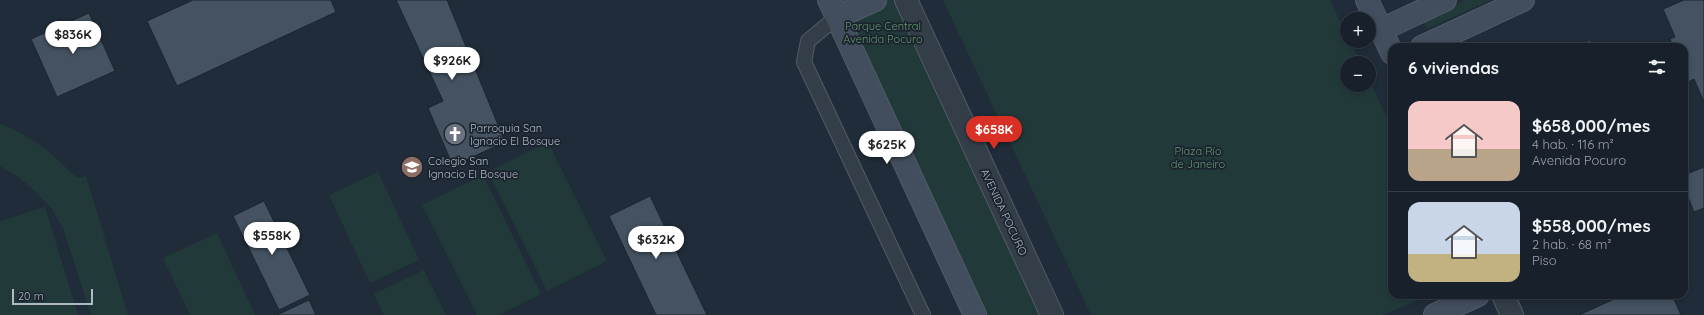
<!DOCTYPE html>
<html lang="es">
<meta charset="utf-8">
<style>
body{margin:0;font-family:Quicksand,sans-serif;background:#252e37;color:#f1f3f6;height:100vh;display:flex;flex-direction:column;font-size:15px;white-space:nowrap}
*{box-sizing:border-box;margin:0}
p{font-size:13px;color:#9fa3a9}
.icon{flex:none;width:22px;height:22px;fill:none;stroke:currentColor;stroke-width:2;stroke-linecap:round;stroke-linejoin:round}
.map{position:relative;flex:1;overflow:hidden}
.sheet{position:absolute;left:1388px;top:43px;width:300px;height:256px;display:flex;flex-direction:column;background:#18212b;border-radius:12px;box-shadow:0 2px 6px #0003,0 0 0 1px #363e47}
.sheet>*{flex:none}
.controls{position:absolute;left:1340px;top:12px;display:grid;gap:8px}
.controls a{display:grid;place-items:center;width:36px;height:36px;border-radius:50%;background:#18212b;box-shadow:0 2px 6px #0003,0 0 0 1px #363e47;font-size:20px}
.scale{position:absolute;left:12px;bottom:10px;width:81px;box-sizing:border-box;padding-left:4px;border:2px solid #afb9c6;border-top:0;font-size:11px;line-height:14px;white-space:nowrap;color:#afb9c6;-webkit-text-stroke:3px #1a232e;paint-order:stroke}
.price{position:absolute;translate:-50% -34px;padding:0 9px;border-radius:14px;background:#fff;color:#222;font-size:13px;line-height:26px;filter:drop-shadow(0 1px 2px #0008)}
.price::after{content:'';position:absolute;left:50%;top:24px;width:12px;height:9px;margin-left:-6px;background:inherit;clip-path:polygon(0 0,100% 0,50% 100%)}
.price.on{background:#d93025;color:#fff}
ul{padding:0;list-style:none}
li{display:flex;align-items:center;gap:12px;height:100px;padding:0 20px}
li+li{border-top:1px solid #363e47}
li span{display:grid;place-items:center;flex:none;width:112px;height:80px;border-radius:12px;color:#555}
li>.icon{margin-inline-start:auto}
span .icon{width:48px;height:48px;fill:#fffc;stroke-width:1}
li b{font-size:17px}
h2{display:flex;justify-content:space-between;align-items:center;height:48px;padding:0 20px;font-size:17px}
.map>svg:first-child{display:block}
.green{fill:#22393a}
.building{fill:#445261;stroke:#1b2530}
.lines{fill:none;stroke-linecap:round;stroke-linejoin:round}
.lane-casing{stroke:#525c67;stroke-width:16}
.street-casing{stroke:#525c67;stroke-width:24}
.secondary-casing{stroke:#525c67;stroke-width:24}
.lane{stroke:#343e49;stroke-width:14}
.street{stroke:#343e49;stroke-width:22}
.secondary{stroke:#424d5d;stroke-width:22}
.labels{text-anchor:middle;stroke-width:3.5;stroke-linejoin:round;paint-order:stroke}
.park-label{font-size:11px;fill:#65976e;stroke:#1a232e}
.poi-label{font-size:11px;fill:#afb9c6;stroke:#1a232e;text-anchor:start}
.street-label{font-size:11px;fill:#afb9c6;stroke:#1a232e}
</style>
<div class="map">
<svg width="1704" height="315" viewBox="0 0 1704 315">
<rect width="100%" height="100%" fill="#202c39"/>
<g class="green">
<path d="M838,0H897L1042,315H986Z"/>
<path d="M943,0H1330L1347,35V41H1350L1361,63H1347V85H1369V80L1392,128V295H1430L1383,315H1091Z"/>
<path d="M1465,0H1491L1427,29L1422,20Z"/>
<path d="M0,124C31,135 54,155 77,178L86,176L128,315H91L63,228L51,208L35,191L17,176L0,166Z"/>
<path d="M548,142L607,261L547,291L488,172Z"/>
<path d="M378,172L419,260L370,283L329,195Z"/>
<path d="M483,175L541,294L499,315H477L422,205Z"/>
<path d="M45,207L78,315H0V221Z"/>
<path d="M217,233L255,315H190L163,258Z"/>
<path d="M424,270L446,315H384L374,294Z"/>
</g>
<g class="building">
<path d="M193,0H331L336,12L177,86L147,21Z"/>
<path d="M396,0H447L505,142L453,166L428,108L443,101Z"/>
<path d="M1684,0H1704V102L1694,79L1688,82L1684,71V47H1673L1670,39L1675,37L1663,9Z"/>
<path d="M89,13L115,71L57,97L31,39Z"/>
<path d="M1590,40L1593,47H1575Z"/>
<path d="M1704,167V208L1694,212L1684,187V175Z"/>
<path d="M650,196L707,315H656L609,216Z"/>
<path d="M264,201L310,295L279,310L233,216Z"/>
<path d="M1623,295H1672L1681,315H1579Z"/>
<path d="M309,300L316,315H277Z"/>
</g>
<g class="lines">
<g class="lane-casing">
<path id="lane" d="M837,17L808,41L804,62L923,315"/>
</g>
<g class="street-casing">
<g id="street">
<path d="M906,0L1052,315"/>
<path d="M1503,295L1512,315"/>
</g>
</g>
<g class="secondary-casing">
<g id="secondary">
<path d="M829,0L975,315"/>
<path d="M1367,0L1392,53"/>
<path d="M837,17L875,0"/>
<path d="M1381,30L1445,0"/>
<path d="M1422,47L1523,0"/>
<path d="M1435,315L1478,295"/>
</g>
</g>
<use href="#lane" class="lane"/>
<use href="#street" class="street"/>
<use href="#secondary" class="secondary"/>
</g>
<defs>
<g id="church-disc" transform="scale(1.15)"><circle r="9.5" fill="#6b7280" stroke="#1a232e"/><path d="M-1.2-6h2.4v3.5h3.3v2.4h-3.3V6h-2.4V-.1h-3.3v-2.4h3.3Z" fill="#fff"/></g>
<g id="school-disc" transform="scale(1.15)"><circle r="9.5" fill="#8d6e63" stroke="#1a232e"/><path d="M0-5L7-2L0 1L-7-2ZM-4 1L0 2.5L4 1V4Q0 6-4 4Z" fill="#fff"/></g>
</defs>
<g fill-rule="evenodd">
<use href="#church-disc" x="455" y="134"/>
<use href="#school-disc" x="412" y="167"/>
</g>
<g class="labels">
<g class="park-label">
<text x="883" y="30">Parque Central<tspan x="883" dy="13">Avenida Pocuro</tspan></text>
<text x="1198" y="155">Plaza Río<tspan x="1198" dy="13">de Janeiro</tspan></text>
</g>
<g class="poi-label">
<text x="470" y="132">Parroquia San<tspan x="470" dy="13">Ignacio El Bosque</tspan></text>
<text x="428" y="165">Colegio San<tspan x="428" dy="13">Ignacio El Bosque</tspan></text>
</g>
<g class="street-label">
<text transform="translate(1004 212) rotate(65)" y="4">AVENIDA POCURO</text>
</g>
</g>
</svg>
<div class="controls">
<a>+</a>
<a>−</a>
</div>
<div class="scale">20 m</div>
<b class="price" style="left:73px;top:55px">$836K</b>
<b class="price" style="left:452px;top:81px">$926K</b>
<b class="price on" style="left:994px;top:150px">$658K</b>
<b class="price" style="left:887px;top:165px">$625K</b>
<b class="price" style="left:272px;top:256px">$558K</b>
<b class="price" style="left:656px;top:260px">$632K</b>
<section class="sheet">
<h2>6 viviendas<svg class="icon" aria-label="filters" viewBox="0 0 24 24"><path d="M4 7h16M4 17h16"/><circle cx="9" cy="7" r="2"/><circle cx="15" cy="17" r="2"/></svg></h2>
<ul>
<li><span style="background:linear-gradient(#f6c9c9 60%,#b9a48a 0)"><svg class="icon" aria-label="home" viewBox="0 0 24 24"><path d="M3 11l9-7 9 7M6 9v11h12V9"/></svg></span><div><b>$658,000/mes</b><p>4 hab. · 116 m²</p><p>Avenida Pocuro</p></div></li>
<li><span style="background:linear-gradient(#c9d6e8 65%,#c2b280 0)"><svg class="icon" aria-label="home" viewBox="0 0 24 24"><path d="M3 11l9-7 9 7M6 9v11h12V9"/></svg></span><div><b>$558,000/mes</b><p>2 hab. · 68 m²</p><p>Piso</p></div></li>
</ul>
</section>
</div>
